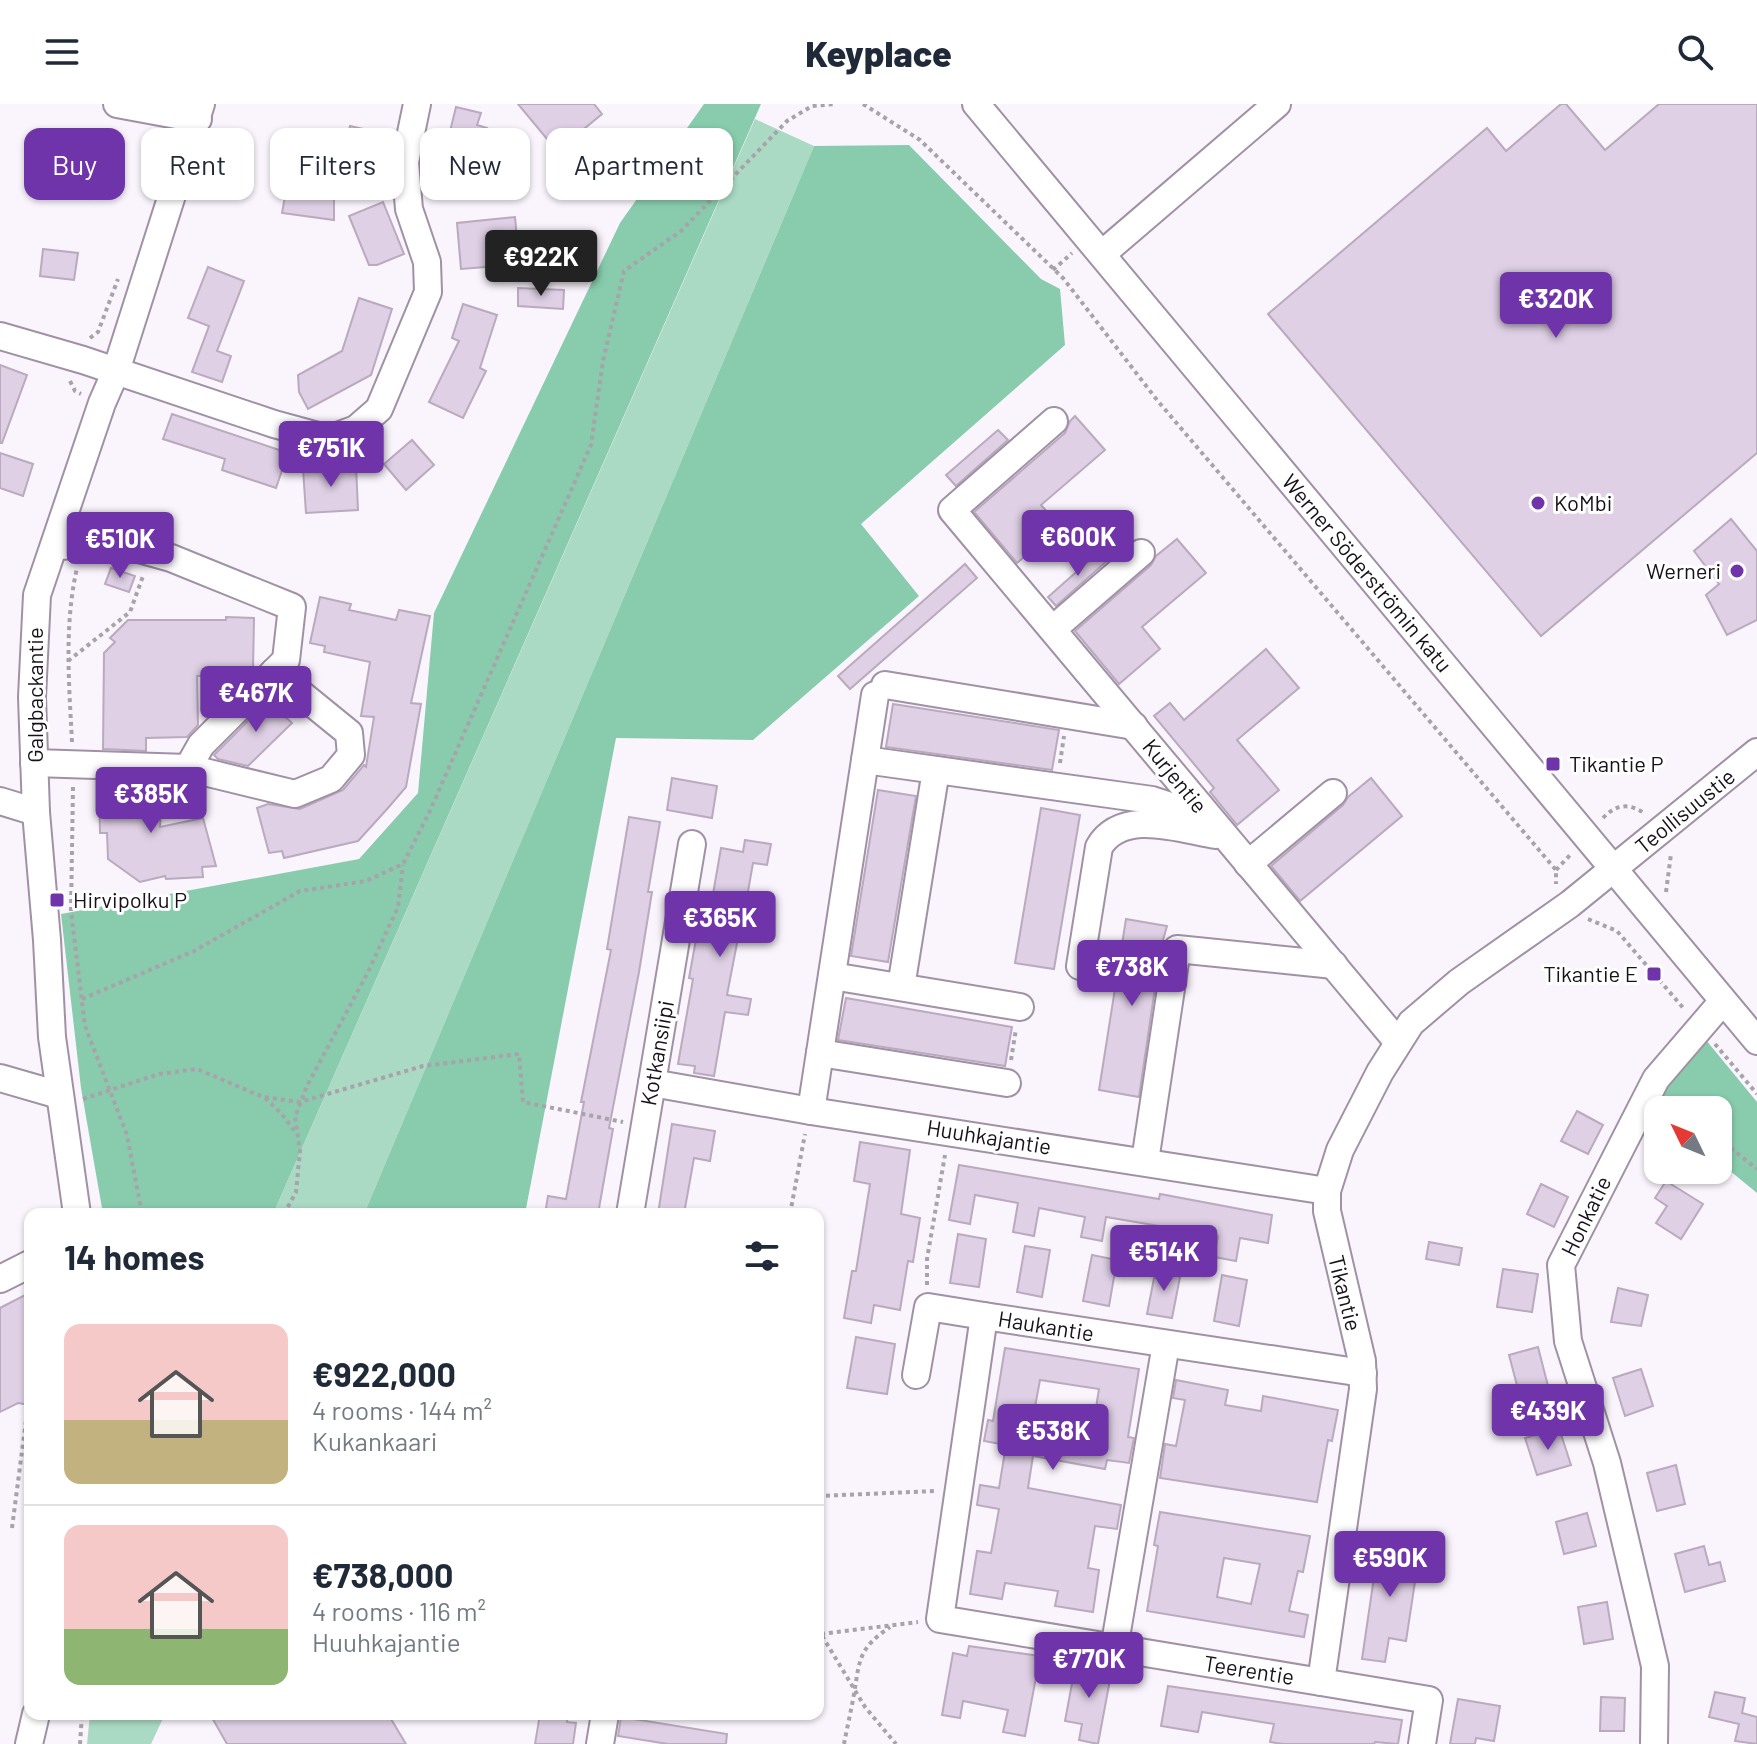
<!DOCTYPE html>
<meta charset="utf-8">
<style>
body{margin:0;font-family:Barlow,sans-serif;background:#f2f2f3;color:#1f2937;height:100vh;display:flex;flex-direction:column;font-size:30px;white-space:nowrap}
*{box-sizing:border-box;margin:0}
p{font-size:26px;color:#747a83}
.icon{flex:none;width:44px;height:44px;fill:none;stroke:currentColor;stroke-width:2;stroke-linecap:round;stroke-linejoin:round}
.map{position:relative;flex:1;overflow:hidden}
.side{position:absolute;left:24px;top:1104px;width:800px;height:512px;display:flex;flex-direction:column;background:#fff;border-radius:16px;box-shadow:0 2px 6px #0004}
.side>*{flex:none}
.guide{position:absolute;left:24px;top:24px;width:800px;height:72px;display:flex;gap:16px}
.needle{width:52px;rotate:313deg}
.tools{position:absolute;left:1644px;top:992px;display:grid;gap:16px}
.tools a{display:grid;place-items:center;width:88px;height:88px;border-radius:16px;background:#fff;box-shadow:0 2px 6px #0004;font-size:40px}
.price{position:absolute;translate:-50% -68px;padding:0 18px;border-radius:8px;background:#6f34aa;color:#fff;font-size:26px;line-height:52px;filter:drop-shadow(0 2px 4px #0008)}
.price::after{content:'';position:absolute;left:50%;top:48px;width:24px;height:18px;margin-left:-12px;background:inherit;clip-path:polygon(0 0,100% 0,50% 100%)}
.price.selected{background:#222;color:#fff}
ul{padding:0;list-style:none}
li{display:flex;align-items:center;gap:24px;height:200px;padding:0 40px}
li+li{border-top:2px solid #e0e1e3}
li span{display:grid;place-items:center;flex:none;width:224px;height:160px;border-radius:16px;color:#555}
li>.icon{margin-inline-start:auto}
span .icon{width:96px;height:96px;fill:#fffc;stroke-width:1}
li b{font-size:34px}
h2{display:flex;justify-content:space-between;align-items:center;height:96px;padding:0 40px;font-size:34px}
.pill{padding:0 28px;border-radius:16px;background:#fff;box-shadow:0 2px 6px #0004;font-size:28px;line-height:72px}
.pill.selected{background:#6f34aa;color:#fff}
header{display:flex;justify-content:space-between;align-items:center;height:104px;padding:0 40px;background:#fff;font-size:36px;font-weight:800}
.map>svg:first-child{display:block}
.green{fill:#aadac3}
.forest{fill:#88ccad}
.building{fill:#dfd0e5;stroke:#b9aabe;stroke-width:2;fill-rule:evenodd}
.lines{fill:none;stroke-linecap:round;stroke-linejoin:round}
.minor-casing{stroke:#a091a5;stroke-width:30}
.path{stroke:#a8a2aa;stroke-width:4;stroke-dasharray:4 4;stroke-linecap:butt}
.minor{stroke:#fff;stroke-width:26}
.poi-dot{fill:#6f34aa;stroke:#fff;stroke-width:3}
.labels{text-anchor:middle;stroke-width:6;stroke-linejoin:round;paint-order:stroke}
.poi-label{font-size:22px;fill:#171119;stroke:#fff;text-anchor:start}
.street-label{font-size:22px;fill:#171119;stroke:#fff}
</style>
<header><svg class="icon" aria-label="menu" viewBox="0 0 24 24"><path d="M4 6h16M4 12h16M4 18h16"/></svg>Keyplace<svg class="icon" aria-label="search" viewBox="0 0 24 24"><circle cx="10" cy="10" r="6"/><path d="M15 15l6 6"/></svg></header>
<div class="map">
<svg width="1757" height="1640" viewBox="0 0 1757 1640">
<rect width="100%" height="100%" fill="#faf4fc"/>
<g class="green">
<path d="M755,15L814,42L364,1110H273Z"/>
<path d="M90,1610H165L151,1640H87Z"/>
</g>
<g class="forest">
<path d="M704,0H761L273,1110H103L81,984L61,810L359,755L418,689L434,509L620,119Z"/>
<path d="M909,41L1041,175L1060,185L1065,241L861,420L919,492L753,636L616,634L525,1110H364L814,42Z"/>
<path d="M1701,930L1757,998V1089L1718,1057V1006L1658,1007L1651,1002Z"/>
</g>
<g class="building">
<path d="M518,0H594L602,10L557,47Z"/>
<path d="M1561,0H1566L1605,46L1659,0H1757V349L1541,532L1268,210L1487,24L1506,47Z"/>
<path d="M456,3L481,9L477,21L487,24L477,69L442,60Z"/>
<path d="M350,22L381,29L370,76L339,69Z"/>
<path d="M64,52L100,62L90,95L54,84Z"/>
<path d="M287,81L334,88V116L282,109Z"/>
<path d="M383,98L404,150L377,161H369L349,112Z"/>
<path d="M515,113L517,135L495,138L498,162L461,165L457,119Z"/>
<path d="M43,145L78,149L74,176L40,172Z"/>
<path d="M208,163L244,177L217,247L231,252L222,278L192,268L209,222L188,214Z"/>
<path d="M518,184L564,186L563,205L518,202Z"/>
<path d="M359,194L392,205L371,271L308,305L299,288L298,271L342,247Z"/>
<path d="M463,200L497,211L480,264L486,267L463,314L429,298L459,237L452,234Z"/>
<path d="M0,261L27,271L2,339H0Z"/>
<path d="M172,310L288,349L276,384L222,366L225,355L163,335Z"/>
<path d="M1075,312L1105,346L1041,401L1060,422L1017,459L974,408L1065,329L1070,317Z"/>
<path d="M998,326L1008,336L956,382L946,371Z"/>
<path d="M412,336L434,361L406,386L384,360Z"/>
<path d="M0,349L33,360L23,392L0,384Z"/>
<path d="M356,362L358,406L306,409L303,365Z"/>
<path d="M1731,415L1757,447V516L1727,531L1706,491L1719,480L1694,447Z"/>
<path d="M1177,435L1206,469L1142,523L1160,545L1119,580L1075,527L1151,461L1156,452Z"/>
<path d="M1100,447L1108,456L1056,502L1048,493Z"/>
<path d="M965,460L977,474L850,585L838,572Z"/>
<path d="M111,464L135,472L129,488L105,480Z"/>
<path d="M320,493L351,500L349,506L396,516L399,506L430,512L411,599L421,600L406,683L388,704L358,737L284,754L282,747L269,749L257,704L268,700L300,705L343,686L364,661L366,663L374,613L361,612L370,558L324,548L325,542L310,539Z"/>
<path d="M226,513L254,514L253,566L247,572H197L198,621L187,633L146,634V647L103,645L104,549L115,538L110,534L128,516H226Z"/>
<path d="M1266,545L1299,584L1237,636L1279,686L1237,721L1210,688L1214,684L1154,612L1170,599L1184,616Z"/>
<path d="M274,591L288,604L282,610L292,619L248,662L218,655L214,651Z"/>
<path d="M893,600L1059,626L1052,666L886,643Z"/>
<path d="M672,674L717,682L712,714L667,706Z"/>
<path d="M1371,674L1402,712L1300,797L1271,762L1343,701L1348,693Z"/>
<path d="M108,677L154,679V686L162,687L160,723L203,714L216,762L202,763L203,773L166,775L165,772L140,778L108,755L107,729H100L99,688H106Z"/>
<path d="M878,686L916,692L888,858L851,852Z"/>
<path d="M1041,704L1080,711L1054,865L1015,859Z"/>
<path d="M629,713L660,718L648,788H652L639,868L609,1024L613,1025L598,1110H545L548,1092L566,1095L584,998H581L611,846L607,845Z"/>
<path d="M745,736L771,740L767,761L753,759L743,816L763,820L760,838L738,834L727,891L751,895L748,911L725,908L714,972L694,969L695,962L678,960L693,875L689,874L697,830L712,833L719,791L713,790L721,744L743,748Z"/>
<path d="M1126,815L1167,822L1161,843L1139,993L1099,986Z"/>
<path d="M846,894L1012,923L1005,962L838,936Z"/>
<path d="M1577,1007L1603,1021L1588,1050L1561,1037Z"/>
<path d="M672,1020L715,1027L710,1057L694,1054L684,1110H658Z"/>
<path d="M860,1038L910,1046L901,1110L920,1114L913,1158L908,1157L900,1206L874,1201L871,1219L844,1214L852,1167H856L870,1080L854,1077Z"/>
<path d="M959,1061L1159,1095L1160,1090L1272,1111L1268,1139L1240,1134L1236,1157L1214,1153L1218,1132L1106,1113L1102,1137L1081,1133L1085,1113L1039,1104L1034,1132L1013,1128L1018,1099L975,1091L970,1120L949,1116Z"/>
<path d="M1666,1077L1703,1100L1681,1135L1656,1119L1667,1102L1655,1094Z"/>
<path d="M1541,1080L1568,1093L1554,1123L1527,1110Z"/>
<path d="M958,1130L986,1135L979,1183L950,1179Z"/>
<path d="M1429,1138L1462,1144L1459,1161L1426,1155Z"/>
<path d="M1025,1142L1050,1146L1042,1193L1017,1188Z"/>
<path d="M1092,1151L1117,1156L1109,1202L1083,1197Z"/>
<path d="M1156,1164L1181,1168L1172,1214L1147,1210Z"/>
<path d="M1503,1165L1538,1170L1532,1208L1497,1203Z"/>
<path d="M1222,1171L1247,1176L1239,1222L1214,1217Z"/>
<path d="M1618,1184L1648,1191L1641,1222L1611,1218Z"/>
<path d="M25,1191L30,1201V1301L18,1299L0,1308V1204Z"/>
<path d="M856,1233L895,1240L887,1290L847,1284Z"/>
<path d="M1538,1243L1548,1282L1519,1289L1509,1251Z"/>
<path d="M1005,1244L1139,1265L1128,1333L1134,1334L1129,1359L1107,1356L1105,1365L1033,1352L1028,1384L1121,1401L1117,1425L1095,1422L1088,1464L1099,1466L1093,1508L1055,1502L1058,1487L1005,1479L1002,1495L970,1490L977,1447L991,1449L999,1405L977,1401L980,1381L999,1384L1006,1341L984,1337L988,1316L993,1317ZM1040,1276L1099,1285L1092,1328L1074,1326L1073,1331L1031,1324Z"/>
<path d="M1641,1265L1653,1302L1625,1312L1613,1274Z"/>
<path d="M1176,1276L1228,1286L1225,1301L1261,1307L1263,1292L1338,1306L1332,1337L1328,1336L1317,1398L1160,1374L1165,1340L1176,1342L1185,1296L1173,1294Z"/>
<path d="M1559,1324L1571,1361L1537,1371L1525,1334Z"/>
<path d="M1676,1361L1685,1400L1657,1407L1647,1369Z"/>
<path d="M1160,1408L1310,1432L1303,1468L1298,1467L1289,1507L1308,1511L1304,1533L1147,1507L1158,1442L1154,1441ZM1224,1454L1260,1460L1251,1500L1217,1493Z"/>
<path d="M1587,1409L1596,1442L1564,1450L1556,1418Z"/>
<path d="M1379,1439L1420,1445L1406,1537L1389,1534L1385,1558L1362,1555Z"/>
<path d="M1704,1442L1709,1461L1720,1458L1725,1477L1685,1488L1675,1450Z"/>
<path d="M1607,1498L1613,1535L1584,1540L1578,1503Z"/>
<path d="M969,1542L1040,1552L1025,1632L1003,1628L1008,1606L963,1597L960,1614L942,1611L953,1549L967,1552Z"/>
<path d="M1076,1558L1112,1565L1098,1640L1079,1636L1082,1620L1065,1617Z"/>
<path d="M1168,1582L1402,1616L1398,1640L1375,1638L1374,1640H1283L1270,1638L1274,1620L1202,1608L1198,1628L1161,1622Z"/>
<path d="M1715,1588L1745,1594L1742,1609L1757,1613V1640L1735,1637L1739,1620L1709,1613Z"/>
<path d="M1601,1593L1625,1594L1624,1627H1600Z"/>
<path d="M1458,1595L1500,1602L1494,1637L1476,1634L1475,1640H1450Z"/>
<path d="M210,1610H388L406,1640H227Z"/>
<path d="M540,1610H568L567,1618L576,1619L573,1640H535Z"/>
<path d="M621,1613L727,1630L726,1640H668L618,1632Z"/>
</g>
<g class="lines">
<g class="minor-casing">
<g id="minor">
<path d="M117,0L198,15"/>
<path d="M976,0L1757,937"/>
<path d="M1102,150L1277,0"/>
<path d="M0,232L83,256L274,320L329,335L356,325L379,305L428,188L427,158L409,105L405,58L417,0"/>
<path d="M1054,317L952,406L1397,937"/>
<path d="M1053,525L1141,449"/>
<path d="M885,581L1134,622"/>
<path d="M865,656L1152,696L1183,706L1210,719"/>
<path d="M34,659L188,664L201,641L286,556L292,503L171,454L121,440L54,442"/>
<path d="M188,664L295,690L331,675L351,651L349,629L274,568"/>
<path d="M0,697L36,708"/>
<path d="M1248,760L1333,689"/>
<path d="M1080,862L1099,743C1122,704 1179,725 1216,731"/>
<path d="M832,872L1020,903"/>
<path d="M901,883L936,666"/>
<path d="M820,949L1007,979"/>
<path d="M0,974L59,991"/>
<path d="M652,979L811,1007L1327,1087"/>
<path d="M811,1007L875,591"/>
<path d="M1145,1057L1177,845L1334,861"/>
<path d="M77,1110L52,933L47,836L36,708L32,593L37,491L102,299L116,267L201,0"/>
<path d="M630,1110L692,740"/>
<path d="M0,1175L30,1160"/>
<path d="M916,1271L928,1203L984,1212"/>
<path d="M1114,1545L1166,1240"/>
<path d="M1321,1578L940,1515L984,1212L1363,1269"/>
<path d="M29,1640L36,1610"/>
<path d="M600,1640L605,1610"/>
<path d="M1422,1640L1429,1596L1321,1578L1363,1285L1362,1257L1327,1107V1087L1340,1046L1380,968L1411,919L1459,878L1570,800L1757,648"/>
<path d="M1654,1640L1655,1562L1607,1359L1568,1237L1561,1161L1656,975L1723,897"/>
</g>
</g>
<g class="path">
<path d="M863,0L920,36L1063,174L1157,296L1556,766V780"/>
<path d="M1053,166L1072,149"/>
<path d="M90,234L98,228L118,175"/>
<path d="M70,277L75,287L81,290"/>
<path d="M68,557L130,508L143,472"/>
<path d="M72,638C69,579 64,521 77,464"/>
<path d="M1060,659L1064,632"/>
<path d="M73,683L71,807L85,922L127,1031L142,1110"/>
<path d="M1603,714C1616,700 1629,699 1644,709"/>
<path d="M1556,766L1571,750"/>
<path d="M1666,788L1671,750"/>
<path d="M1588,815L1617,827L1685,906"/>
<path d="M82,895L194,847L300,787L366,777L403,760L429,709L591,341L603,257L624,167L681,127L787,17L812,2L835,0"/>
<path d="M1715,940L1757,990"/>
<path d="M1011,956L1016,925"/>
<path d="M265,994L281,1009L296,1029"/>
<path d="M83,995L159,970L197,965L263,993L300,998L423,962L519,950L523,998L623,1018"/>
<path d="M1671,998L1682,1006"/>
<path d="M1718,1034L1757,1065"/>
<path d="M284,1110L296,1088L300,1047L295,1013L307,982L368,868L398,803L403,761"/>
<path d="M790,1110L805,1030"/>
<path d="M927,1181V1155L945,1051"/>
<path d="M818,1392L936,1387"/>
<path d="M12,1424L28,1301"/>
<path d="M818,1525L865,1603L896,1640"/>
<path d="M821,1530L918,1518"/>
<path d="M80,1640L82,1610"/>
<path d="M844,1640C847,1624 851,1607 854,1590C860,1555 858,1545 890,1523"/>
</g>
<use href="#minor" class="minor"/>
</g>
<g class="poi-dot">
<circle cx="1538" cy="399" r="8"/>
<circle cx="1737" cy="467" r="8"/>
<rect x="1545" y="652" width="16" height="16" rx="4"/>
<rect x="49" y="788" width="16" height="16" rx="4"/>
<rect x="1646" y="862" width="16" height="16" rx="4"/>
</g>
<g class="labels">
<g class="poi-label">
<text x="1554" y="407">KoMbi</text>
<text x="1721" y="475" text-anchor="end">Werneri</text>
<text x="1569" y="668">Tikantie P</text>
<text x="73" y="804">Hirvipolku P</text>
<text x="1638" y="878" text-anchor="end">Tikantie E</text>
</g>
<g class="street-label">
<text transform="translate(1367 469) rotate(50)" y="8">Werner Söderströmin katu</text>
<text transform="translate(35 591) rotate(-90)" y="8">Galgbackantie</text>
<text transform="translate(1175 672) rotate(51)" y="8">Kurjentie</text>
<text transform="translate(1685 707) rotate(-39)" y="8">Teollisuustie</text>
<text transform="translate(657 949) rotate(-80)" y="8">Kotkansiipi</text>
<text transform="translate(989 1033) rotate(9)" y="8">Huuhkajantie</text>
<text transform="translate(1586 1112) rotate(-64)" y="8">Honkatie</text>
<text transform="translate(1345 1189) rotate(76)" y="8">Tikantie</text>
<text transform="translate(1046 1222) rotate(9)" y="8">Haukantie</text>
<text transform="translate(1249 1566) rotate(9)" y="8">Teerentie</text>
</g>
</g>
</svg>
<div class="tools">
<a><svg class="needle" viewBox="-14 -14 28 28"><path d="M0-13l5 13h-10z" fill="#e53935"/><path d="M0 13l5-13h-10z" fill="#747a83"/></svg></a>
</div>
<b class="price selected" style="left:541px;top:194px">€922K</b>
<b class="price" style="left:1556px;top:236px">€320K</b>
<b class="price" style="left:331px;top:385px">€751K</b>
<b class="price" style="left:1078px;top:474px">€600K</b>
<b class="price" style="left:120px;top:476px">€510K</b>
<b class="price" style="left:256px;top:630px">€467K</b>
<b class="price" style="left:151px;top:731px">€385K</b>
<b class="price" style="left:720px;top:855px">€365K</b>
<b class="price" style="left:1132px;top:904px">€738K</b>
<b class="price" style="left:1164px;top:1189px">€514K</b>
<b class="price" style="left:1548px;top:1348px">€439K</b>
<b class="price" style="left:1053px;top:1368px">€538K</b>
<b class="price" style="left:1390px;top:1495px">€590K</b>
<b class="price" style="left:1089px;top:1596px">€770K</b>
<div class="guide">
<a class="pill selected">Buy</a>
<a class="pill">Rent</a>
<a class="pill">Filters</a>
<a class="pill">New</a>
<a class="pill">Apartment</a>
</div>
<section class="side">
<h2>14 homes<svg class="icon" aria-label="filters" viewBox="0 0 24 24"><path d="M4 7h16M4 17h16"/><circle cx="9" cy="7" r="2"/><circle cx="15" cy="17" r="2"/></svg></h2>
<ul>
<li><span style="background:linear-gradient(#f6c9c9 60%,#c2b280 0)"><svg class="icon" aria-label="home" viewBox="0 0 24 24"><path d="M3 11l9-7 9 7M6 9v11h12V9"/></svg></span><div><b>€922,000</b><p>4 rooms · 144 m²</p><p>Kukankaari</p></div></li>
<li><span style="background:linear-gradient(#f6c9c9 65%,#8fb573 0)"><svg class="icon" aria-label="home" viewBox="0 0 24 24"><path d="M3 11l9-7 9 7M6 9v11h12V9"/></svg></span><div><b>€738,000</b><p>4 rooms · 116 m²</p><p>Huuhkajantie</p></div></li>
</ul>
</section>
</div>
